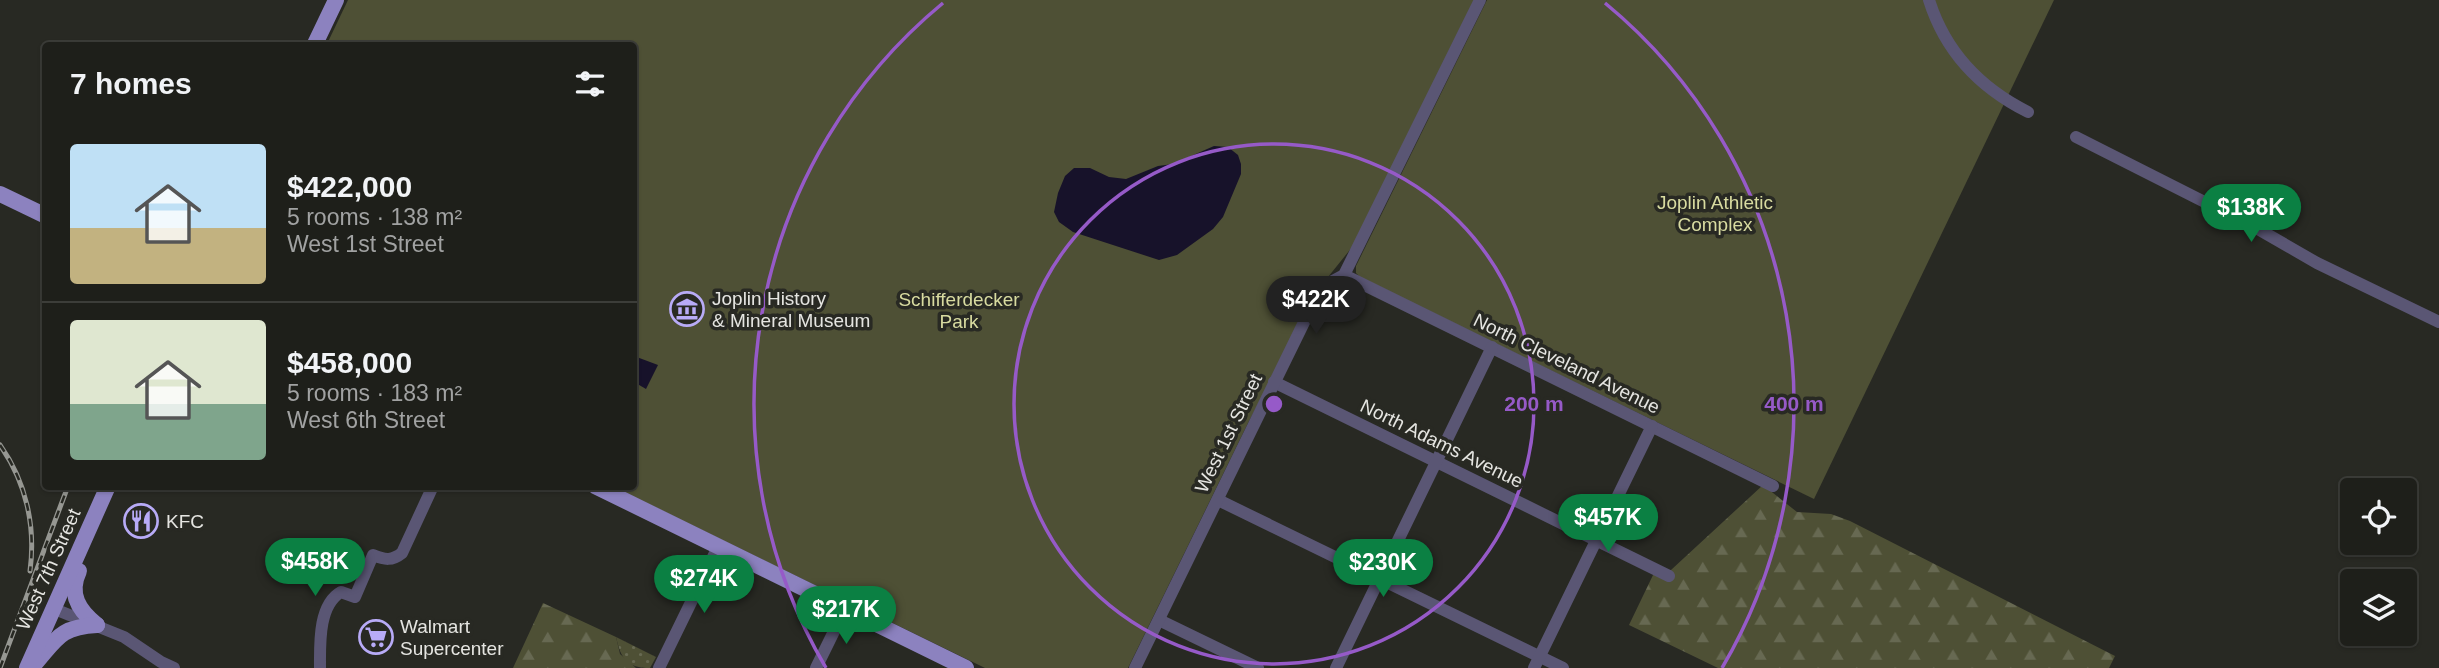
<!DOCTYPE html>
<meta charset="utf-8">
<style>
body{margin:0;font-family:Arial,sans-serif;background:#262723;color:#f1f3f6;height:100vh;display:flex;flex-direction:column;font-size:26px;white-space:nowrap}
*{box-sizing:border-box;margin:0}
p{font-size:23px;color:#a1a2a2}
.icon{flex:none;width:38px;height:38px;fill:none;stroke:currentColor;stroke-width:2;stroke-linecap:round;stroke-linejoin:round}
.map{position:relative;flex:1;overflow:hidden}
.details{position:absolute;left:42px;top:42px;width:595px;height:448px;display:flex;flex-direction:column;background:#1e1f1a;border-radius:7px;box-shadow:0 2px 5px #0004,0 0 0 2px #3c3d39}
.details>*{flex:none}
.tools{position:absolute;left:2340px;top:478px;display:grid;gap:14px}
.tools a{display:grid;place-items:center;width:77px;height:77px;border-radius:7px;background:#1e1f1a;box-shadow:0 2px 5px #0004,0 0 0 2px #3c3d39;font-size:35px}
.price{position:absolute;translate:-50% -60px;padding:0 16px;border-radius:24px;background:#0b8043;color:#fff;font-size:23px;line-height:46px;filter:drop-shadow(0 2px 4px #0008)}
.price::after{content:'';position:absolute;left:50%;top:42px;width:21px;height:16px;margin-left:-10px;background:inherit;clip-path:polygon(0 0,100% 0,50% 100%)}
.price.on{background:#222;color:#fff}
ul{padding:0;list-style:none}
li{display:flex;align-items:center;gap:21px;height:175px;padding:0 28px}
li+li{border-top:2px solid #3c3d39}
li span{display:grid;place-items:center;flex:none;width:196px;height:140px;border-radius:7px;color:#555}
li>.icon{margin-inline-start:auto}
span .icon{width:84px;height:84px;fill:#fffc;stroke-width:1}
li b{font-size:30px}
h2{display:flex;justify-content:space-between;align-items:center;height:84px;padding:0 28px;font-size:30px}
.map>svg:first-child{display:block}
.grass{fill:url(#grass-dots)}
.forest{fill:url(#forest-firs)}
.green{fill:#4e5035}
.water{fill:#17122a}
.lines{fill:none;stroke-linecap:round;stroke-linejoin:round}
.minor{stroke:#5a5674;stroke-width:12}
.major{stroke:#8c82bf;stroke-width:16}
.rail-casing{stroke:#969792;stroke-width:5}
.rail{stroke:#282923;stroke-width:2.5;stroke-dasharray:8;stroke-linecap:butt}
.ring{fill:none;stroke:#965ac8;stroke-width:3.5}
.labels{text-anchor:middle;stroke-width:7;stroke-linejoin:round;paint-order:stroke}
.park-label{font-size:19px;fill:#d8dba0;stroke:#282923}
.poi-label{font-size:19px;fill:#e5e5e1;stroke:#282923;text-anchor:start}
.street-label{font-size:19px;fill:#e5e5e1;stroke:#282923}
.centre{fill:#965ac8;stroke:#282923;stroke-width:3.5}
.ring-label{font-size:21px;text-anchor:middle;font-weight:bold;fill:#965ac8;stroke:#282923;stroke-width:7;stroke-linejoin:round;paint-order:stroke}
</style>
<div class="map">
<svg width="2439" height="668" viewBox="0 0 2439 668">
<defs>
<pattern id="grass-dots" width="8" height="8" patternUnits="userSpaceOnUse" patternTransform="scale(1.75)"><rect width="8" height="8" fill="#4e5035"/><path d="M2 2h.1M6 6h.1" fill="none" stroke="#676952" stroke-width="1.8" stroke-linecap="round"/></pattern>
<pattern id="forest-firs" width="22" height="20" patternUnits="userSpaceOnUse" patternTransform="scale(1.75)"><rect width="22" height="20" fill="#4e5035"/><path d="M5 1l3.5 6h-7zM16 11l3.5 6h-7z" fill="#676952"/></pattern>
</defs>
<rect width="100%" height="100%" fill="#282923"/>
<path class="grass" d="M616,637L656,657L650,668C627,668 621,659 616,637Z"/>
<g class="forest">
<path d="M1763,485L1797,512L1831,514L1850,521L2115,656L2109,668H1718L1629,625L1654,573L1671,570Z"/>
<path d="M543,603L616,637L620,654L636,668H513Z"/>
</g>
<g class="green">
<path d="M348,0H1476L1357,241L1316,292L1248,423L1128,668H985L614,487L634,486V46H326Z"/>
<path d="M1487,0H2054L1814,499L1360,277L1356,273V266Z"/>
</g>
<g class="water">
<path d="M1214,146L1228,147L1238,155L1241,164V174L1223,217L1213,229L1177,255L1159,260L1073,232L1059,222L1054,212L1058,193L1065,176L1074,168H1090L1109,177L1126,179L1158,166L1173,164Z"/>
<path d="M634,356L658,365L646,389L634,382Z"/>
</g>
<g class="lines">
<g class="minor">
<path d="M1929,0C1945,51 1980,88 2028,112"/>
<path d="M2076,137L2258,229L2317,263L2439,322"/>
<path d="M1344,275L1773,486"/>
<path d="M1274,382L1669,576"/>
<path d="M1218,500L1563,668"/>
<path d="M52,608L124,637L161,662L174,668"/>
<path d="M1159,620L1258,668"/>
<path d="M320,668C320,645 318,605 341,592L355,597L373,555C385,560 392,561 402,553L433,486"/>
<path d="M659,668L718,547"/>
<path d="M816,668L845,609"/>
<path d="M1135,668L1311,308L1329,283L1344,275L1480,0"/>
<path d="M1336,668L1492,347"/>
<path d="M1534,668L1652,426"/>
</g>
<g class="major">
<path d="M314,46L336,0"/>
<path d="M0,194L46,216"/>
<path d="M595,486L966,668"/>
<path d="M79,571C68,594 79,611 97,625"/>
<path d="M33,666C57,639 59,627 97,625"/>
<path d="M27,668L108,486"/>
</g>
<g class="rail-casing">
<g id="rail">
<path d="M0,445C26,482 36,526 30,571"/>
<path d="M0,668L68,486"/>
</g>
</g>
<use href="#rail" class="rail"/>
</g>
<g class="ring">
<circle cx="1274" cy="404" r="260"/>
<path d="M826 668A520 520 0 0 1 943 3M1605 3A520 520 0 0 1 1722 668"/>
</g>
<defs>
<g id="museum-ring" transform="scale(1.75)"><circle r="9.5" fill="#282923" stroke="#b8abf7" stroke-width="1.5"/><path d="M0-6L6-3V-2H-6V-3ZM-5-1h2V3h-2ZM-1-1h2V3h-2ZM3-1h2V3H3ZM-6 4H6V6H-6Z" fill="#b8abf7"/></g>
<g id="restaurant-ring" transform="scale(1.75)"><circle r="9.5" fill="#282923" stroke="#b8abf7" stroke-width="1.5"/><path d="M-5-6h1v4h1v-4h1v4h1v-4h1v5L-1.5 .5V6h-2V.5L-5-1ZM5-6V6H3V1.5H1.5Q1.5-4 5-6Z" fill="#b8abf7"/></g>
<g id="supermarket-ring" transform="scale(1.75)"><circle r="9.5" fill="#282923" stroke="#b8abf7" stroke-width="1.5"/><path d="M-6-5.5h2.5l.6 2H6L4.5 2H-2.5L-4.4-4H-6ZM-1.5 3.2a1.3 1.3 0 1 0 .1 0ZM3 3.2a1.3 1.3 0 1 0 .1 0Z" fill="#b8abf7"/></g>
</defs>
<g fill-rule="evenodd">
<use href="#museum-ring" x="687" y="309"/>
<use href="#restaurant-ring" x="141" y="521"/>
<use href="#supermarket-ring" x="376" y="637"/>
</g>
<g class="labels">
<g class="park-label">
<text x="1715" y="209">Joplin Athletic<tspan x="1715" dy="22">Complex</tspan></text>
<text x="959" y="306">Schifferdecker<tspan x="959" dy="22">Park</tspan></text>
</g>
<g class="poi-label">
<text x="712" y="305">Joplin History<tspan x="712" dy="22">&amp; Mineral Museum</tspan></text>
<text x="166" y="528">KFC</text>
<text x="400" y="633">Walmart<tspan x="400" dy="22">Supercenter</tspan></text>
</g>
<g class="street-label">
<text transform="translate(1567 363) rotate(26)" y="7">North Cleveland Avenue</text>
<text transform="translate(1228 433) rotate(-64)" y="7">West 1st Street</text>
<text transform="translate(1442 443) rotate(26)" y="7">North Adams Avenue</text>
<text transform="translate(48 569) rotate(-66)" y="7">West 7th Street</text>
</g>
</g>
<circle cx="1274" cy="404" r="10" class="centre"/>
<g class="ring-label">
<text x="1534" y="411">200 m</text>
<text x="1794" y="411">400 m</text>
</g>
</svg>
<div class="tools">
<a><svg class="icon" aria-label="locate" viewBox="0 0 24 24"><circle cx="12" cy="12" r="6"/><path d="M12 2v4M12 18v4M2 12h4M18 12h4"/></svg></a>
<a><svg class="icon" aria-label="layers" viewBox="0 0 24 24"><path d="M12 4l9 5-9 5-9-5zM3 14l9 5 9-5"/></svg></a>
</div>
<b class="price" style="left:2251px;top:244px">$138K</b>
<b class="price on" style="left:1316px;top:336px">$422K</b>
<b class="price" style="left:1608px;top:554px">$457K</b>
<b class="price" style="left:315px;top:598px">$458K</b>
<b class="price" style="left:1383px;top:599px">$230K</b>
<b class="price" style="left:704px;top:615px">$274K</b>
<b class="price" style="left:846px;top:646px">$217K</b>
<section class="details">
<h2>7 homes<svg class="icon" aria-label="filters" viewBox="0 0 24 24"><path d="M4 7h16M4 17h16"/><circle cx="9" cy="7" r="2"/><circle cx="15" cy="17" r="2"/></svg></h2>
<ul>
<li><span style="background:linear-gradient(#bfe0f5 60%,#c2b280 0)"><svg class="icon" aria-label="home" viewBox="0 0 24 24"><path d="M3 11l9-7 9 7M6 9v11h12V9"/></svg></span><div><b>$422,000</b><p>5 rooms · 138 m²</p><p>West 1st Street</p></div></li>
<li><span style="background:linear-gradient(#dfe7d0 60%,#7fa58c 0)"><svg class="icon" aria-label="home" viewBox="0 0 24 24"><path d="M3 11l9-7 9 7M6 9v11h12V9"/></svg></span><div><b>$458,000</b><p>5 rooms · 183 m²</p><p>West 6th Street</p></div></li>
</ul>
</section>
</div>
